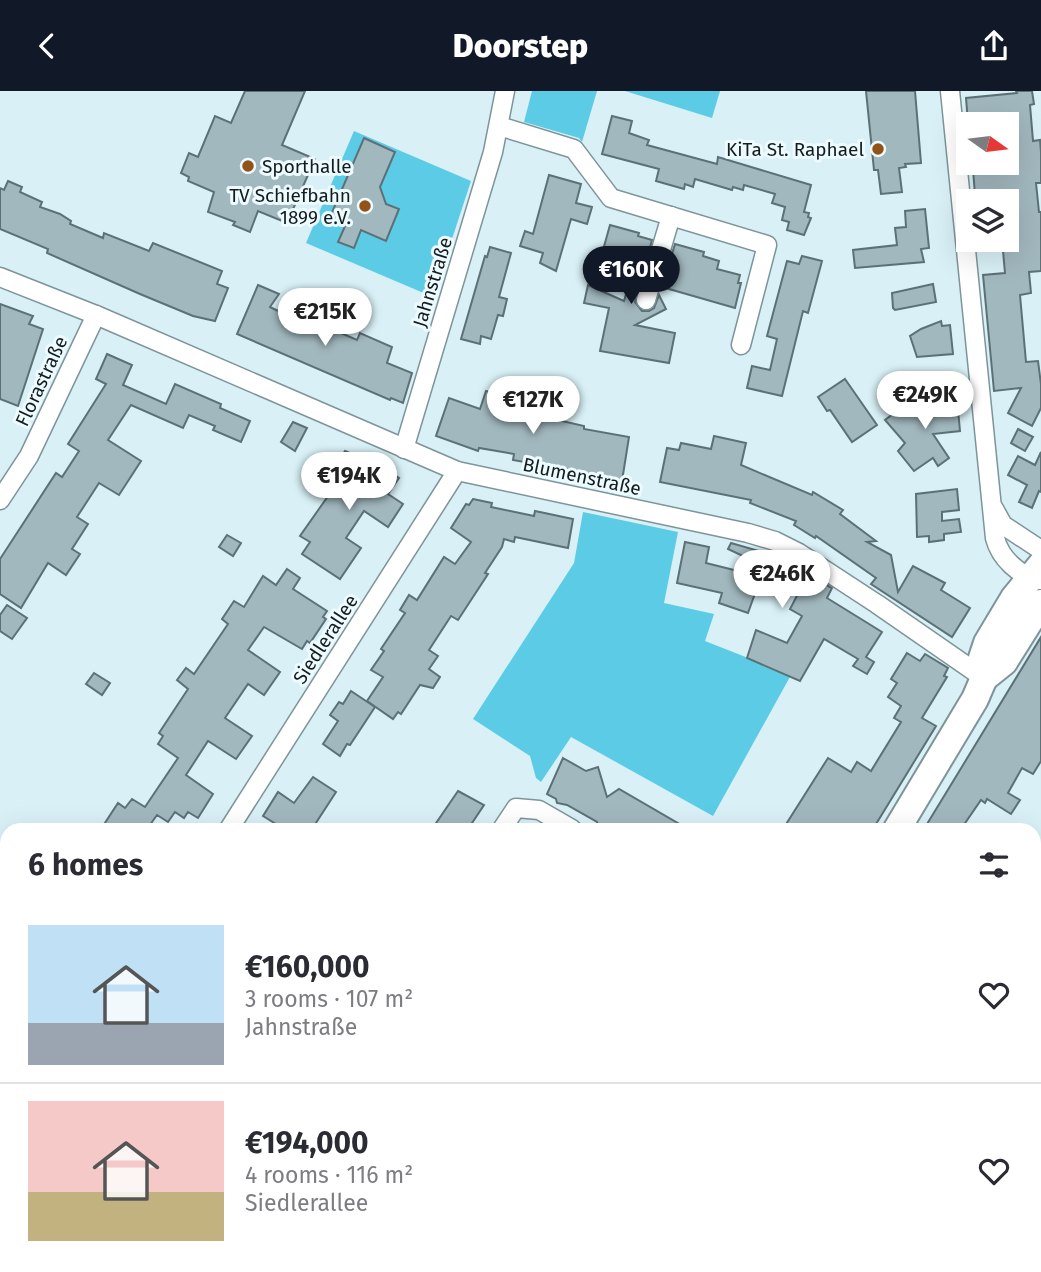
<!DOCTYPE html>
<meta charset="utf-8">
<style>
body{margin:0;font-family:"Fira Sans",sans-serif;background:#f2f2f3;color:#2b2b33;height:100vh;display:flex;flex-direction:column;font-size:26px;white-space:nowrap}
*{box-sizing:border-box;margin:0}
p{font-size:23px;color:#7c7c81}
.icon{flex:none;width:38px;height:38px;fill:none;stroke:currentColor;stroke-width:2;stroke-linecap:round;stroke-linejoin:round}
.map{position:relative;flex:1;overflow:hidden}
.panel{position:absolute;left:0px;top:732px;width:1041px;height:450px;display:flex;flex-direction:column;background:#fff;border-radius:21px 21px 0 0;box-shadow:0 7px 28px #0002}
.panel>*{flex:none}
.needle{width:46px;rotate:104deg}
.controls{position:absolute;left:956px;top:21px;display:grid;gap:14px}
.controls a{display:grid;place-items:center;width:63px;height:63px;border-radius:0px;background:#fff;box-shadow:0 7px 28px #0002;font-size:35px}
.price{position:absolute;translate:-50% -60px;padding:0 16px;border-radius:24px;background:#fff;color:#222;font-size:23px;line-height:46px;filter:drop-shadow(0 2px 4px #0008)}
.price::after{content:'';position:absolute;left:50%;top:42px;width:21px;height:16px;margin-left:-10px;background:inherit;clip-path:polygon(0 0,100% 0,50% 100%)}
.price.current{background:#111827;color:#fff}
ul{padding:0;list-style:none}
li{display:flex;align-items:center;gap:21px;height:175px;padding:0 28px}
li+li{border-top:2px solid #e1e1e2}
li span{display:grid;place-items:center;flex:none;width:196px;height:140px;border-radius:0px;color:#555}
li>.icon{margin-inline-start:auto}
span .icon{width:84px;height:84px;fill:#fffc;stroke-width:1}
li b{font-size:30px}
h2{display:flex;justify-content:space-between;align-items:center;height:84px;padding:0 28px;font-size:30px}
header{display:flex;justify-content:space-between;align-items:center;height:91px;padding:0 28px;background:#111827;color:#fff;font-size:32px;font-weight:800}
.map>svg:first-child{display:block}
.green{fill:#5ccce6}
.building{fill:#a1b8be;stroke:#5c7176;stroke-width:2}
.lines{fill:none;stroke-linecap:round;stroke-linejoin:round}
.street-casing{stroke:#7e9499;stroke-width:21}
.secondary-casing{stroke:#7e9499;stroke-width:30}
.path{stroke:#8d9fa3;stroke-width:3.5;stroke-dasharray:7 3.5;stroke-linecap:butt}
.street{stroke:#fff;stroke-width:18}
.secondary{stroke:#fff;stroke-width:26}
.poi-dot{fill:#925319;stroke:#edfbff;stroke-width:2.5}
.labels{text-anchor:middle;stroke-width:6;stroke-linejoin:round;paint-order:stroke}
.poi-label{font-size:19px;fill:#141c1e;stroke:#edfbff;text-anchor:end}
.street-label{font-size:19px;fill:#141c1e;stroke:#edfbff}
</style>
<header><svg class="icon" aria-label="back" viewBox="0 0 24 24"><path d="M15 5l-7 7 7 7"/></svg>Doorstep<svg class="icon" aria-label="share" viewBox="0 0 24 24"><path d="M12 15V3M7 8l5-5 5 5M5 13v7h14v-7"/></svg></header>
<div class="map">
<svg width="1041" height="1181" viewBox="0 0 1041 1181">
<rect width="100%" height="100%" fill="#d8f0f6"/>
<g class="green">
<path d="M532,0H597L582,51L579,47L524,31Z"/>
<path d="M625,0H720L712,27Z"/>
<path d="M354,40L471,90L433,206L306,152Z"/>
<path d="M583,421L678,441L664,512L714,523L705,550L791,584L713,725L571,646L541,691L536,687L530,665L473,628L574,472Z"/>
</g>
<g class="building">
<path d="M245,0H305L282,54L315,68L287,132L258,120L250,141L233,134L235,131L208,121L214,101L188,90L189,86L181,82L189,62L198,66L215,25L231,32Z"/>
<path d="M866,0H915L921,72L905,73L906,76L899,77L902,101L881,103L878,79H874Z"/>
<path d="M1016,0H1032L1034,13L1030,14L1033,50L1040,49L1041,61V92H1036L1039,121H1041V180L1029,181L1031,202L1020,204L1026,271L1038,270L1041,293V317L1032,335L1008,322L1021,297L994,300L983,184L1005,182L1002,149H1006V106L1004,107L1003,101L975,104L974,91L973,79L1006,76V28L968,32L966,7L1017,2Z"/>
<path d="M612,25L632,30L629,42L649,49L647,54L717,73L718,66L811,94L804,121L809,122L808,126L811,127L804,144L787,139L789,131L782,129L785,116L772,112L775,103L744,94L743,99L733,96L732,99L695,88L693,96L685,93L684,98L656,90L659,78L602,63Z"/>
<path d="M364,47L395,61L380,96L386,113L399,118L386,150L361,139L354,157L338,151L346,133L330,126Z"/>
<path d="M549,84L581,93L576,112L592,116L587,133L571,128L556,180L540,172L543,162L520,155L525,140L533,143Z"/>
<path d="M8,90L22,96L20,101L42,111L40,116L60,123L71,130L70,133L103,147L104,142L149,160L153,152L222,180L217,193L228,197L215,230L193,225L140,203L47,162L48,158L0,138V97L4,99Z"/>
<path d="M925,118L929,157L921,158L924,171L855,177L853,159L897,154L895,137L906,136L905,120Z"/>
<path d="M610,134L639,142L638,145L652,149L635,211L642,220H649L654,217L659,204L666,218L635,234L675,242L669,272L600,260L609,217L584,212L588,194L624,210L636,168L603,159Z"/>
<path d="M675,153L704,161L703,165L719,170L717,178L740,184L738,192H741L735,217L662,196Z"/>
<path d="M490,156L511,162L499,206L507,208L503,225L498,224L491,248L481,245L480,253L461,248L485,165L487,166Z"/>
<path d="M802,165L822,170L808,222L803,220L782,305L747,297L752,275L770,279L777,248L767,245L787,170L799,173Z"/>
<path d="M933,193L936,211L895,219L893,217L892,202Z"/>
<path d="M258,194L279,203L270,216L274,218L303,231L318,236L320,233L357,249L360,242L392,256L387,272L412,282L403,312L391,307L390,309L237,243Z"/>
<path d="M0,213L33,225L29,233L43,238L18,315L0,308Z"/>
<path d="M941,230L942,235L950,234L953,263L917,266L910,245L921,238Z"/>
<path d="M107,263L132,274L123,294L166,313L175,293L221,313L220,317L250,330L241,351L213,339L215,335L189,324L183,337L131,314L108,349L141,370L119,404L99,392L77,426L88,433L72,458L80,463L66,484L48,472L21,517L0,503V468L56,382L62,386L79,360L68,353L106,293L96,288Z"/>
<path d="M845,288L877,334L852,351L830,319L827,320L818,306Z"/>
<path d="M486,300L538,312L536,324L584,335V338L629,346L622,390L541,372V374L513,369L514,363L479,357L478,360L436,345L449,307L480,318Z"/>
<path d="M957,308L960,340L933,343L949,367L938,375L933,367L914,380L898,360L905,352L885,329L901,317L933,314V310Z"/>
<path d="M293,331L307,337L295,360L281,351Z"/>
<path d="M1018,338L1033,346L1025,360L1011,352Z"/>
<path d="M714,345L746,352L741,374L812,404L813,401L843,419L840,423L876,450L867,451L891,464L898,501L913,475L945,492L941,499L970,517L952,546L871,493L876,487L816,445L815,447L794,434L796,430L750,412L751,409L660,391L667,357L679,359L681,352L711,358Z"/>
<path d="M345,360L386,378L399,387L388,403L403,413L388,436L364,420L346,447L361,457L340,488L302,463L310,451L300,445L340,388L331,382Z"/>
<path d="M1041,361V401L1039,400L1032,417L1019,411L1027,394L1008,384L1018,365L1035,374Z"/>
<path d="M957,398L959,419L942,421V430L959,428L961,441L944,443V449L929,451V445L917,446L916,403Z"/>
<path d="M473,408L492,412L491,416L534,425L535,420L573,428L568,457L515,446L514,451L504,448L502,456L485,482L488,483L458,529L451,525L429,559L438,565L429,578L440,586L433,597L420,594L401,623L398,621L393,628L367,610L383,586L371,579L384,560L381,558L405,522L400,519L409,504L417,509L444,466L455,473L471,451L451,437L466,413L469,414Z"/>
<path d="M227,444L241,452L233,465L219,456Z"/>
<path d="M685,451L709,456L706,472L738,480L743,465L728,458L731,452L769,463L832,497L827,507L882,541L866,566L874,571L867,583L853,575L858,568L824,548L800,590L747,567L756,539L787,552L802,525L790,518L801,497L764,477L748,522L719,512L722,502L677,492Z"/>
<path d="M287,478L300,487L293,498L327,520L323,526L326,528L310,552L307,550L302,558L264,536L248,559L280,581L264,604L248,593L225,627L252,645L236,668L208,650L186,684L213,703L198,727L188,721L184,727L175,721L168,731L157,724L147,738H101L118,712L125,717L132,708L145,716L178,667L158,653L163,645L159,642L188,598L177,589L186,577L194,583L228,533L222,528L234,510L244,516L263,485L276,494Z"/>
<path d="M7,514L27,527L12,548L0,540V524Z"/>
<path d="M1041,546V670L1033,683L1022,677L1008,702L1020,709L1011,723L987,708L985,712L981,709L961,738H924Z"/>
<path d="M907,562L920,570L925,563L948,577L944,585L947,586L922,627L936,635L873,738H783L828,667L851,681L857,671L871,680L901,631L894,627L901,615L888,606L897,592L891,588Z"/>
<path d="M94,582L110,592L102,604L86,593Z"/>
<path d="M351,600L375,616L350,654L347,653L340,665L323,653L338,630L330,624L339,611L343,613Z"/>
<path d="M563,667L586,680L598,676L607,706L619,698L688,738H598L597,731L567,714L557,712L556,708L547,703Z"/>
<path d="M313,686L336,701L312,738H284L263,725L278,701L294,712Z"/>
<path d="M458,700L484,714L468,738H432Z"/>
</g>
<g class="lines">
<g class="street-casing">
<g id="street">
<path d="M950,0L995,447C1000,467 1019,485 1040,489"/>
<path d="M499,35L574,58L611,107L767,154L741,254"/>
<path d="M0,186L96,224L457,380L748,442L775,450L799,462L877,513L984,587"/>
<path d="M646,209L671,125"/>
<path d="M404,358L493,61L505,0"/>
<path d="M0,409L29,365L96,224"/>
<path d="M993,416L1003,434L1041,459"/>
<path d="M229,738L457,380"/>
<path d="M502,738L516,717L539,719L572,738"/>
<path d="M1034,980L1041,984"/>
<path d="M0,1020L7,1025"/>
<path d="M0,1080L7,1070"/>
<path d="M1034,1165L1041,1154"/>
<path d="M232,1181L237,1174"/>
</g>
</g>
<g class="secondary-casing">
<g id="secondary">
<path d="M984,587L1004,571L1041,512"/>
<path d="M897,738L975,608L984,587L982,567L987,552L1014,507L1041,474"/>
<path d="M586,1181L590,1174"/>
</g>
</g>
<g class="path">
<path d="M1034,1080L1041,1084"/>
<path d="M971,1174L982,1181"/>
</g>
<use href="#street" class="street"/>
<use href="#secondary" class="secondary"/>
</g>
<g class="poi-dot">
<circle cx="878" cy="58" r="7"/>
<circle cx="248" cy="75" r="7"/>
<circle cx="365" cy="115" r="7"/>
</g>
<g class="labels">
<g class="poi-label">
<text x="864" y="65">KiTa St. Raphael</text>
<text x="262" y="82" text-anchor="start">Sporthalle</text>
<text x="351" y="111">TV Schiefbahn<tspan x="351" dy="22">1899 e.V.</tspan></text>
</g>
<g class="street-label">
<text transform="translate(432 191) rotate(-73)" y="7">Jahnstraße</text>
<text transform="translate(41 290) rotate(-65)" y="7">Florastraße</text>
<text transform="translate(582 385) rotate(12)" y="7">Blumenstraße</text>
<text transform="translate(325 548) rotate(-57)" y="7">Siedlerallee</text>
</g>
</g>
</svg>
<div class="controls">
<a><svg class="needle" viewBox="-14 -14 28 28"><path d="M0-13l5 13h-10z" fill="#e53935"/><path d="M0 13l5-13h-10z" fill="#7c7c81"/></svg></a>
<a><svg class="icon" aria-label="layers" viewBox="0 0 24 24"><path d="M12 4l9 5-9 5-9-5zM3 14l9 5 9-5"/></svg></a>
</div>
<b class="price current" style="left:631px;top:215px">€160K</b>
<b class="price" style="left:325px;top:257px">€215K</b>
<b class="price" style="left:925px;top:340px">€249K</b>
<b class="price" style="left:533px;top:345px">€127K</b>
<b class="price" style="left:349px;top:421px">€194K</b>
<b class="price" style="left:782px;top:519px">€246K</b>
<section class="panel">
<h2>6 homes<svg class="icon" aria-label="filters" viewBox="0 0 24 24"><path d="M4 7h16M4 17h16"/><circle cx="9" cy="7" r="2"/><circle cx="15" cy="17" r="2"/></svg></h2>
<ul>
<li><span style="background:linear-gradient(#bfe0f5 70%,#9aa5b1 0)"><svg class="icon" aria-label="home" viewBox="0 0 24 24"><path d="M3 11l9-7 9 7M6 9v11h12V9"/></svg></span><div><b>€160,000</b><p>3 rooms · 107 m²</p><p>Jahnstraße</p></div><svg class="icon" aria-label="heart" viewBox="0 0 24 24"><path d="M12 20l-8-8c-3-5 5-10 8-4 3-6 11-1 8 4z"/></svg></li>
<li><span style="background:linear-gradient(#f6c9c9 65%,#c2b280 0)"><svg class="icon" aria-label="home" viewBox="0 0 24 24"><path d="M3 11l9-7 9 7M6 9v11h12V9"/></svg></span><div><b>€194,000</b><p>4 rooms · 116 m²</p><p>Siedlerallee</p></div><svg class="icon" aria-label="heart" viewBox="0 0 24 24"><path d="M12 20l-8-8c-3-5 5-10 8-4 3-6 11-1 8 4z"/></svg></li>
</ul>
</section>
</div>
